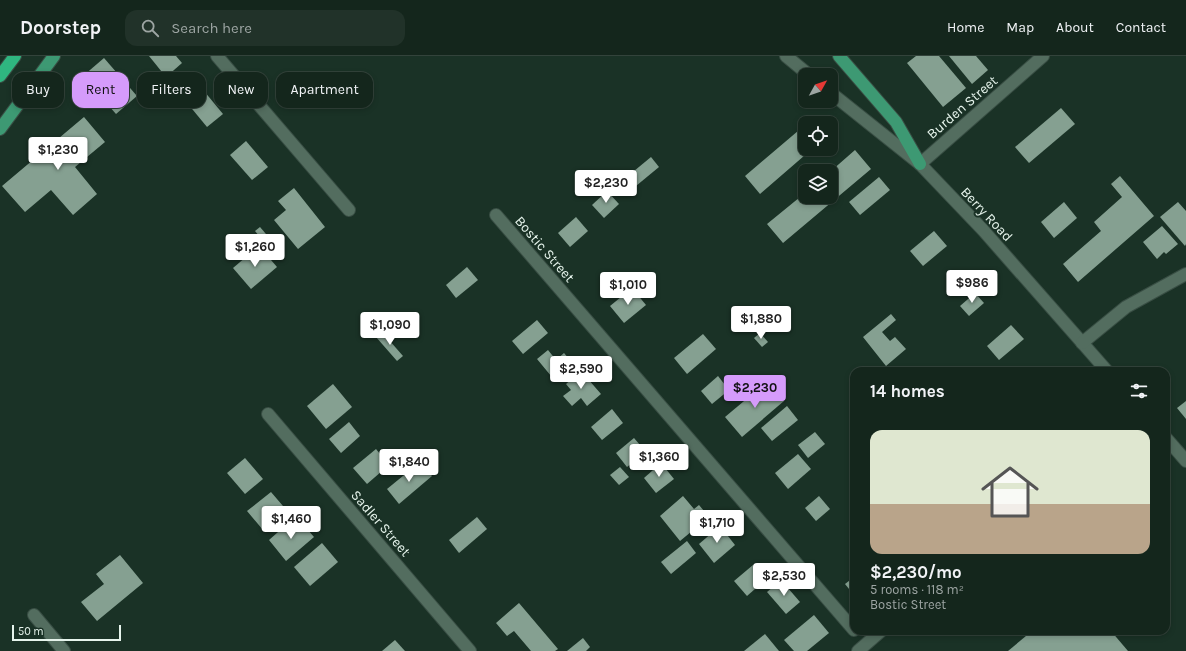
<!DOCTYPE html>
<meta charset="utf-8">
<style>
body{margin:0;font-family:Karla,sans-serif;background:#213229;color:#f1f3f6;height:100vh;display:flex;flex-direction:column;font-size:15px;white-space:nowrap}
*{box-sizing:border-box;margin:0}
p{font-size:13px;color:#9da5a3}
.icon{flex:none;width:22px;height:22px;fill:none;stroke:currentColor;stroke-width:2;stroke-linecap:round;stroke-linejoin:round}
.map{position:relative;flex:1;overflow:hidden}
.details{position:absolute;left:850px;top:311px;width:320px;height:268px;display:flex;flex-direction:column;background:#14261c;border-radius:12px;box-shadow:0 2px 6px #0003,0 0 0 1px #33433b}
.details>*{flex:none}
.top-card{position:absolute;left:12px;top:16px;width:380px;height:36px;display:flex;gap:8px}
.needle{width:26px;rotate:50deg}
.tools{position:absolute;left:798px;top:12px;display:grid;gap:8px}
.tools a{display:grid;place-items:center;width:40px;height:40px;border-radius:8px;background:#14261c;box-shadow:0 2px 6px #0003,0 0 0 1px #33433b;font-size:20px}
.scale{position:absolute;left:12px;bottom:10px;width:109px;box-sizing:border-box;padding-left:4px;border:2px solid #e6f4ec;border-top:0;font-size:11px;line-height:14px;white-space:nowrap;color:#e6f4ec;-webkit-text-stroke:3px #1a3226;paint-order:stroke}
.price{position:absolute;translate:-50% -34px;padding:0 9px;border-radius:4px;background:#fff;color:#222;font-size:13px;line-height:26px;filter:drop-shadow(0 1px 2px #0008)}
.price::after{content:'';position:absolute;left:50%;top:24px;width:12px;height:9px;margin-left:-6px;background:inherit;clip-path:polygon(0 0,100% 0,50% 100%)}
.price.selected{background:#d59bfb;color:#111}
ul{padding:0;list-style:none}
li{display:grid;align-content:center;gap:8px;height:212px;padding:0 20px}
li span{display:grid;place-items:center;height:124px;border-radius:12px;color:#555}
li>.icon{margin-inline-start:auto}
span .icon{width:72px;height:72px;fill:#fffc;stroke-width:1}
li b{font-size:17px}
h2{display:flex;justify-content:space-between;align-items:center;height:48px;padding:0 20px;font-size:17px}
.tag{padding:0 14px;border-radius:12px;background:#14261c;box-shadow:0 2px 6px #0003,0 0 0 1px #33433b;font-size:14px;line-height:36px}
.tag.selected{background:#d59bfb;color:#111}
header{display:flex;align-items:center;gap:24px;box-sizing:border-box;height:56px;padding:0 20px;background:#14261c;border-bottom:1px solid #33433b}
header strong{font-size:19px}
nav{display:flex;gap:22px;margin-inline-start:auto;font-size:14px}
.search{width:280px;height:36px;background:#213229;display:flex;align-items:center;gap:10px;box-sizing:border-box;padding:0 14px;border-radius:12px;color:#9da5a3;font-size:15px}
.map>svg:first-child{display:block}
.building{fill:#85a091}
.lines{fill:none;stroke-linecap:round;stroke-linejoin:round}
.minor-casing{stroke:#394e44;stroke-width:14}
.major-casing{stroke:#394e44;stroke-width:14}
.highway-casing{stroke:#394e44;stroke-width:14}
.minor{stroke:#536d5f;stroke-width:12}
.major{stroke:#3d9973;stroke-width:12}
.highway{stroke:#2fb680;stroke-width:12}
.labels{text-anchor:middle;stroke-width:4;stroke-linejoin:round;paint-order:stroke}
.street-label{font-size:14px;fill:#e6f4ec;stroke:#1a3226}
</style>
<header>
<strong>Doorstep</strong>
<div class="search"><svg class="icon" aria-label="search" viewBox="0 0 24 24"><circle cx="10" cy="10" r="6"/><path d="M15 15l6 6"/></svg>Search here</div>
<nav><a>Home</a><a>Map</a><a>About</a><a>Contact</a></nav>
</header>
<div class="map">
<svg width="1186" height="595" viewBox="0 0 1186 595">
<rect width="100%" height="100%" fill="#1a3226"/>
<g class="building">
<path d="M149,0H176L182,7L166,21Z"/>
<path d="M916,0H939L966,32L943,51L907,7Z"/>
<path d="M949,0H976L988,14L972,28Z"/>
<path d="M104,2L137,40L116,58L83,20Z"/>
<path d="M204,35L223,58L207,71L188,48Z"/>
<path d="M1061,52L1075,68L1029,107L1015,91Z"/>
<path d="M84,61L105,86L75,111L97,138L73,159L51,134L25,156L2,130Z"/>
<path d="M805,69V93H812L760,138L745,120Z"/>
<path d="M246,85L268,111L252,124L230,99Z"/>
<path d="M855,94L871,113L783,187L767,168L805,137V141H831V115Z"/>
<path d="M651,101L659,111L636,130L628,120Z"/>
<path d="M1120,120L1154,160L1078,226L1063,208L1101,175L1094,166L1122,141L1111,128Z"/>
<path d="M879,121L890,134L860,159L849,146Z"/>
<path d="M294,132L325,171L298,193L274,164L286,154L278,145Z"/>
<path d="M607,135L619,148L604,162L592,149Z"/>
<path d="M1064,146L1077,162L1054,182L1041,166Z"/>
<path d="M1178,146L1186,155V188L1185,190L1160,161Z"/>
<path d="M576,161L588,175L570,191L558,177Z"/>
<path d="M1162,170L1178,188L1166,198L1164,196L1157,203L1143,186Z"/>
<path d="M260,171L283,198L277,202L255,175Z"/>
<path d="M934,175L947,190L923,210L910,195Z"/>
<path d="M259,190L277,211L251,233L233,212Z"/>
<path d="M467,211L478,224L456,242L446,229Z"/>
<path d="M632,232L646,249L624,267L610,250Z"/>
<path d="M975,237L984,247L969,260L960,250Z"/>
<path d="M891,258L896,264L882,276L890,285L895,281L906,293L886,310L863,281Z"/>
<path d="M537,264L548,277L523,298L512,285Z"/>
<path d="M1011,269L1024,283L999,304L987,290Z"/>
<path d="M382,276L403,300L397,305L376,281Z"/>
<path d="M760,277L768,286L762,291L754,282Z"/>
<path d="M703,278L716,293L687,318L674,302Z"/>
<path d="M548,294L556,304L564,297L575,310L556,326L537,303Z"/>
<path d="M581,315L601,338L587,350L581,342L572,350L563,340L571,334L566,328Z"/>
<path d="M718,320L729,334L712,348L701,335Z"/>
<path d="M768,325L784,345L742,381L725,361Z"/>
<path d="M333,328L352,351L326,373L307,350Z"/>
<path d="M1186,345V363L1177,352Z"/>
<path d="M787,350L798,364L772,385L761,372Z"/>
<path d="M612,353L623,367L602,384L591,371Z"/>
<path d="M349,366L360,380L341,397L329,383Z"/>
<path d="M815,376L825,388L808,402L798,389Z"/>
<path d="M634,382L646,396L627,411L616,397Z"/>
<path d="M376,393L389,409L367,428L353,412Z"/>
<path d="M798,398L811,413L788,433L775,417Z"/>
<path d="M245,402L263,423L245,438L227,417Z"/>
<path d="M420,406L432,420L399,448L387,433Z"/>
<path d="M661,407L674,423L656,437L644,422Z"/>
<path d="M620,411L629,421L619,429L610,419Z"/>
<path d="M271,436L283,450L276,456L280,460L263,474L247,455Z"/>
<path d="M683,440L694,453L699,449L709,461L680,485L660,460Z"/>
<path d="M819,440L830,453L816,465L805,452Z"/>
<path d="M477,461L487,473L459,497L449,484Z"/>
<path d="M301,466L314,481L286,505L269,484L286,469L291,475Z"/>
<path d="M720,470L735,489L714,507L699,488Z"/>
<path d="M687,485L696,497L671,518L661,506Z"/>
<path d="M322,487L338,506L310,530L294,511Z"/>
<path d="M120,499L143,527L97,565L81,546L104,528L96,518Z"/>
<path d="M753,509L765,524L747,540L734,525Z"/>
<path d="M854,521V539L845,528Z"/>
<path d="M781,524L800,546L786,558L767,536Z"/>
<path d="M519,547L558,593L555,595H531L514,575L507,580L496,567Z"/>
<path d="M814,559L829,577L807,595H794L784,584Z"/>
<path d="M1032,575H1111L1128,595H1008Z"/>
<path d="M765,578L779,595H744Z"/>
<path d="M583,582L590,591L586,595H567Z"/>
<path d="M395,584L405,595H382Z"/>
</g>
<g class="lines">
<g class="minor-casing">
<g id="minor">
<path d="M217,0L349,154"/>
<path d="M786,0L809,19"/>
<path d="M831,37L920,108L983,174L1107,315"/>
<path d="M920,108L1043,0"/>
<path d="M496,159L854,574"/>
<path d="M1082,287L1126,251L1186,218"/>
<path d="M268,358L470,595"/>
<path d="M1166,382L1186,405"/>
<path d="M34,559L64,595"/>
<path d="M858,595L881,575"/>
</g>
</g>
<g class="major-casing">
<g id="major">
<path d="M839,0L896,66L920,108"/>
<path d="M0,73L54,0"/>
</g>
</g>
<g class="highway-casing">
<path id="highway" d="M0,20L15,0"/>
</g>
<use href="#minor" class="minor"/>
<use href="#major" class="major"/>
<use href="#highway" class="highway"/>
</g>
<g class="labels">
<g class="street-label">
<text transform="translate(962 51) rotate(-41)" y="5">Burden Street</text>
<text transform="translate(987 158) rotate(47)" y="5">Berry Road</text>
<text transform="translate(545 193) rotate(49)" y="5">Bostic Street</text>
<text transform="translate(381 467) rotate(49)" y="5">Sadler Street</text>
</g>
</g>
</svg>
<div class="tools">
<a><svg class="needle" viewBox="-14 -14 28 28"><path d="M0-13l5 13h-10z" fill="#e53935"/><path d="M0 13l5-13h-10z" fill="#9da5a3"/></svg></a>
<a><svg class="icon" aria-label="locate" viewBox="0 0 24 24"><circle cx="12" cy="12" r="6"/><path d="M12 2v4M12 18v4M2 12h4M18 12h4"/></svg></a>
<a><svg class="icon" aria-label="layers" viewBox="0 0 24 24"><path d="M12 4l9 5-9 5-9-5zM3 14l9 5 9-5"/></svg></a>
</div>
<div class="scale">50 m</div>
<b class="price" style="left:58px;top:115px">$1,230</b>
<b class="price" style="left:606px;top:148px">$2,230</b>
<b class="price" style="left:255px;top:212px">$1,260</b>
<b class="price" style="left:972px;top:248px">$986</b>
<b class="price" style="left:628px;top:250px">$1,010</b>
<b class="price" style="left:761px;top:284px">$1,880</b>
<b class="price" style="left:390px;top:290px">$1,090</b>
<b class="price" style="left:581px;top:334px">$2,590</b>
<b class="price selected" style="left:755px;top:353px">$2,230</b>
<b class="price" style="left:659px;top:422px">$1,360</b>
<b class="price" style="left:409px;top:427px">$1,840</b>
<b class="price" style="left:291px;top:484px">$1,460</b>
<b class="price" style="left:717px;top:488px">$1,710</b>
<b class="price" style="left:784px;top:541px">$2,530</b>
<div class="top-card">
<a class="tag">Buy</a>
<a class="tag selected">Rent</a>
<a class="tag">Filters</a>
<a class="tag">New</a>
<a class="tag">Apartment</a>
</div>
<section class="details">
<h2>14 homes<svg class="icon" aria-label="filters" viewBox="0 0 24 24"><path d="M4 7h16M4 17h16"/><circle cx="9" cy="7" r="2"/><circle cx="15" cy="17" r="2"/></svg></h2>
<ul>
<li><span style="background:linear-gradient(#dfe7d0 60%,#b9a48a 0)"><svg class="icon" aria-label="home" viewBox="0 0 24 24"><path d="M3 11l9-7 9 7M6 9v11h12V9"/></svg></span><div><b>$2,230/mo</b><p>5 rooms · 118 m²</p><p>Bostic Street</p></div></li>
</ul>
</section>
</div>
